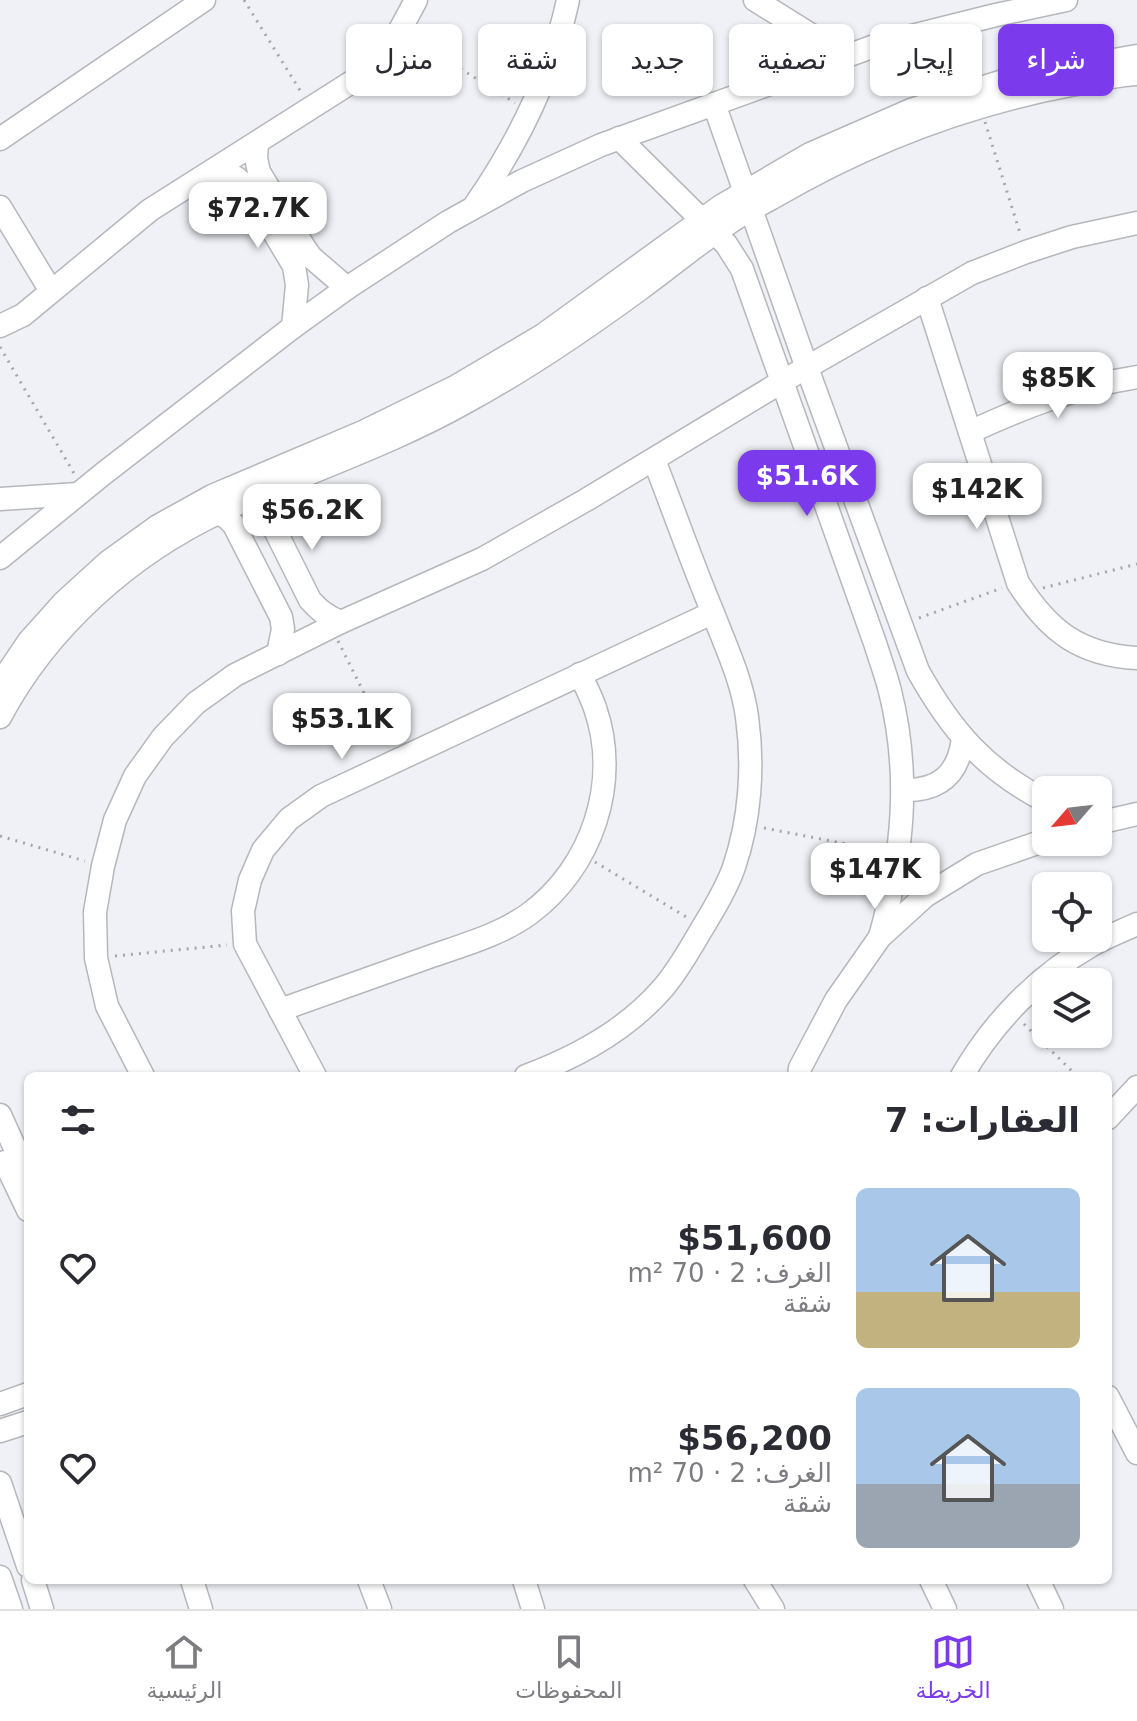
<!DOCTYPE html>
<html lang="ar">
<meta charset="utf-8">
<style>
body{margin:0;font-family:"DejaVu Sans","Noto Sans Arabic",sans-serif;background:#f2f2f3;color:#2b2b33;direction:rtl;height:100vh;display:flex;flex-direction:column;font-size:30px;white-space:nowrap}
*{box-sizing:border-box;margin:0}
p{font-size:26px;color:#7c7c81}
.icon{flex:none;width:44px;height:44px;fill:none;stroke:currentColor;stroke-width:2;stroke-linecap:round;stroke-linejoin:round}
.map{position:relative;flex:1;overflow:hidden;direction:ltr}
.sheet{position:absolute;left:24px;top:1072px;width:1088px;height:512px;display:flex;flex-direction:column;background:#fff;border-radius:12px;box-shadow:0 2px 6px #0004;direction:rtl}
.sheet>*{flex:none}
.guide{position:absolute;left:24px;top:24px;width:1090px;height:72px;direction:rtl;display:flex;gap:16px}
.needle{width:52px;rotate:242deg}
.controls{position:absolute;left:1032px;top:776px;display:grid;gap:16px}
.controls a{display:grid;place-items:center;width:80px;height:80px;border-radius:12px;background:#fff;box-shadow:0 2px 6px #0004;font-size:40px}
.price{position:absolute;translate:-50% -68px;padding:0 18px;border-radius:16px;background:#fff;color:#222;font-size:26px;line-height:52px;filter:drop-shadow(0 2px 4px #0008)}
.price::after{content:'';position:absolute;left:50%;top:48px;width:24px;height:18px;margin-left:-12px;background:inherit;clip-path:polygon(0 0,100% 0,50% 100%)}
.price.active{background:#7c3aed;color:#fff}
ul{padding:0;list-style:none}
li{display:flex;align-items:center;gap:24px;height:200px;padding:0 32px}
li span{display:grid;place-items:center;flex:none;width:224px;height:160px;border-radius:12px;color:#555}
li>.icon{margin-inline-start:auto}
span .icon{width:96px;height:96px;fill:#fffc;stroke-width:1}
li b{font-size:34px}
h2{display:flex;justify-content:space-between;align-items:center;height:96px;padding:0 32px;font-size:34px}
.pill{padding:0 28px;border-radius:12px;background:#fff;box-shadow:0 2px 6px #0004;font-size:28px;line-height:72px}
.pill.active{background:#7c3aed;color:#fff}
.tabs{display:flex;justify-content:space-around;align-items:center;height:112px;border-top:2px solid #e1e1e2;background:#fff;font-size:22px;color:#7c7c81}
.tabs a{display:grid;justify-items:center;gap:4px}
.tabs .active{color:#7c3aed}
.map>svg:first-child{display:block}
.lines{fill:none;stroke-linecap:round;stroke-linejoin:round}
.minor-casing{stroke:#b6b7bd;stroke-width:25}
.path{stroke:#a4a6aa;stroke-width:3;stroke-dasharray:2 6;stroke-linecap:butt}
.minor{stroke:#fff;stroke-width:22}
</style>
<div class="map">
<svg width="1137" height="1609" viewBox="0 0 1137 1609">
<rect width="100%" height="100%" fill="#eff1f6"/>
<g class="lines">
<g class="minor-casing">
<g id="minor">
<path d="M755,0L845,56"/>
<path d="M714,104L807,368L918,671C951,730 985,770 1046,801"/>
<path d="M619,138L726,244L742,269L875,643C880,659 886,675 890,691C911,775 903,855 880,937"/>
<path d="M0,139L204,0"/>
<path d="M257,143L256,158L259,172L304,247L311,257L347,288"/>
<path d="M210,173C229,173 234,173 247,188L294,266L297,285L293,327"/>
<path d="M475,205C518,143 552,74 568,0"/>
<path d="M0,207L51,291"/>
<path d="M927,298L1018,583C1048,630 1079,655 1137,658"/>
<path d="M0,326L23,315L150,210L358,78L400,30L416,0"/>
<path d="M970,432C1024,407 1078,386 1137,377"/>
<path d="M266,491V510L269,518L310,600C319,610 327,617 341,622"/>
<path d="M0,499L78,494"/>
<path d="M218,512L227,518L234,525L281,617L283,629L278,654"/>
<path d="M0,558L103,474L293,327L347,288L448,222L522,181L601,145L880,44L996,15L1066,0"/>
<path d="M0,684L29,641L63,603L108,562L158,526L212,496L363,432L455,387L543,335L721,206L810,154L911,110L1016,77L1137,56"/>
<path d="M0,717C48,627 130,554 222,511C303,473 388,446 466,402C527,369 584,330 640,289C669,268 696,245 726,225C740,215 757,206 772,198C866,143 964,105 1071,85C1093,81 1115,75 1137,74"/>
<path d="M903,790C939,791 958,775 963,739"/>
<path d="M1098,823L1137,814"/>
<path d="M280,1010C330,992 379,975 429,957C463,945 500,935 529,914C592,868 621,782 595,708C591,696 585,685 580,674"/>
<path d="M143,1076L107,1006L96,958L95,912L103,866L115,820L135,776L163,737L196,703L235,675L341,622L482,559L586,500L783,381L972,273L1026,252L1072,237L1137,223"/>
<path d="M315,1076L245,944L243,911L250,880L263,850L289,819L321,796L712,613"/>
<path d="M526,1076C577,1057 627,1030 663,988C677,972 689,951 700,932C712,912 726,890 734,867C750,820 754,767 747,717C742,680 726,647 713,613C692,563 674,511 654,460"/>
<path d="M799,1076L800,1068L836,1000L880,937L925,896L977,864L1046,840"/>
<path d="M962,1076C993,1022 1038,976 1092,945C1106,937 1122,931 1137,924"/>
<path d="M0,1115L28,1177"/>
<path d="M1108,1118L1137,1087"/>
<path d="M5,1162L28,1210"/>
<path d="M1108,1397L1137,1453"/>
<path d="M0,1404L28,1394"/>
<path d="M0,1431L28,1422"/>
<path d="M0,1483L28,1566"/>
<path d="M0,1577L11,1609"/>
<path d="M33,1580L42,1609"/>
<path d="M192,1580L201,1609"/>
<path d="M369,1580L380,1609"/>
<path d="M524,1580L533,1609"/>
<path d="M755,1580L773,1609"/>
<path d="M931,1580L945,1609"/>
<path d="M1038,1580L1052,1609"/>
</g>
</g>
<g class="path">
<path d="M244,0L301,92"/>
<path d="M413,39L515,103"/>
<path d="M985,122L1020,233"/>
<path d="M0,347L75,475"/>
<path d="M1043,588L1137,564"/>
<path d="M919,618L1002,588"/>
<path d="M338,641L390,745"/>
<path d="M764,828L878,850"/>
<path d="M0,836L85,861"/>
<path d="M595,862L688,918"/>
<path d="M115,956L227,945"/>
<path d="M1024,1024L1077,1076"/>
</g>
<use href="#minor" class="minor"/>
</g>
</svg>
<div class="controls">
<a><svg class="needle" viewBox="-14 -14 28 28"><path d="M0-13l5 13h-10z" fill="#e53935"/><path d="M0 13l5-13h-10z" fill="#7c7c81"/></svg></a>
<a><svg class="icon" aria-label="locate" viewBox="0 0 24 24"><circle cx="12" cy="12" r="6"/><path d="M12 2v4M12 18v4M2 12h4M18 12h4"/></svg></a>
<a><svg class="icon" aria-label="layers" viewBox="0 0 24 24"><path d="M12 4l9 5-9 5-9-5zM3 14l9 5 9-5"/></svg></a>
</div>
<b class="price" style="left:258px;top:250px">$72.7K</b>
<b class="price" style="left:1058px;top:420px">$85K</b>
<b class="price active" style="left:807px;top:518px">$51.6K</b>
<b class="price" style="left:977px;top:531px">$142K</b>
<b class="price" style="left:312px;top:552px">$56.2K</b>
<b class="price" style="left:342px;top:761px">$53.1K</b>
<b class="price" style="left:875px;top:911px">$147K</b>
<div class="guide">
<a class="pill active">شراء</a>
<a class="pill">إيجار</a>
<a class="pill">تصفية</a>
<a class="pill">جديد</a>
<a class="pill">شقة</a>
<a class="pill">منزل</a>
</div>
<section class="sheet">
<h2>العقارات: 7<svg class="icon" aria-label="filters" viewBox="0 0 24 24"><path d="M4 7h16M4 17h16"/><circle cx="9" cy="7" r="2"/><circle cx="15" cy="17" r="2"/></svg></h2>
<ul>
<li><span style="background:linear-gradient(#a9c7e8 65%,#c2b280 0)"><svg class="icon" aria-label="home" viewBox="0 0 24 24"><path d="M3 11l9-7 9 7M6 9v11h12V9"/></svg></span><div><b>$51,600</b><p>الغرف: 2 · 70 m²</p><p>شقة</p></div><svg class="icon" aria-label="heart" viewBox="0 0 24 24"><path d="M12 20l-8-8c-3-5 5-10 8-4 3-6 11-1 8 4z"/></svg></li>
<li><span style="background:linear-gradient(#a9c7e8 60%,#9aa5b1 0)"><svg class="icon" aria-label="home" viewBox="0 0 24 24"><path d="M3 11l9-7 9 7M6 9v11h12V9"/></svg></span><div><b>$56,200</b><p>الغرف: 2 · 70 m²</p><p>شقة</p></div><svg class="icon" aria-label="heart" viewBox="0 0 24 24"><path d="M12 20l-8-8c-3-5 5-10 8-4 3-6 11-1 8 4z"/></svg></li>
</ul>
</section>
</div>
<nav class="tabs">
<a class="active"><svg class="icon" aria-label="map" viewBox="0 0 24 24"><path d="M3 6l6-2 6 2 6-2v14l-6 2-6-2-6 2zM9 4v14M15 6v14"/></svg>الخريطة</a>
<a><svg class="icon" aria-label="saved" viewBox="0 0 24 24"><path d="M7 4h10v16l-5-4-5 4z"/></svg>المحفوظات</a>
<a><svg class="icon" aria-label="home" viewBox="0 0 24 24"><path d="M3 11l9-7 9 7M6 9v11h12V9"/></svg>الرئيسية</a>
</nav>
